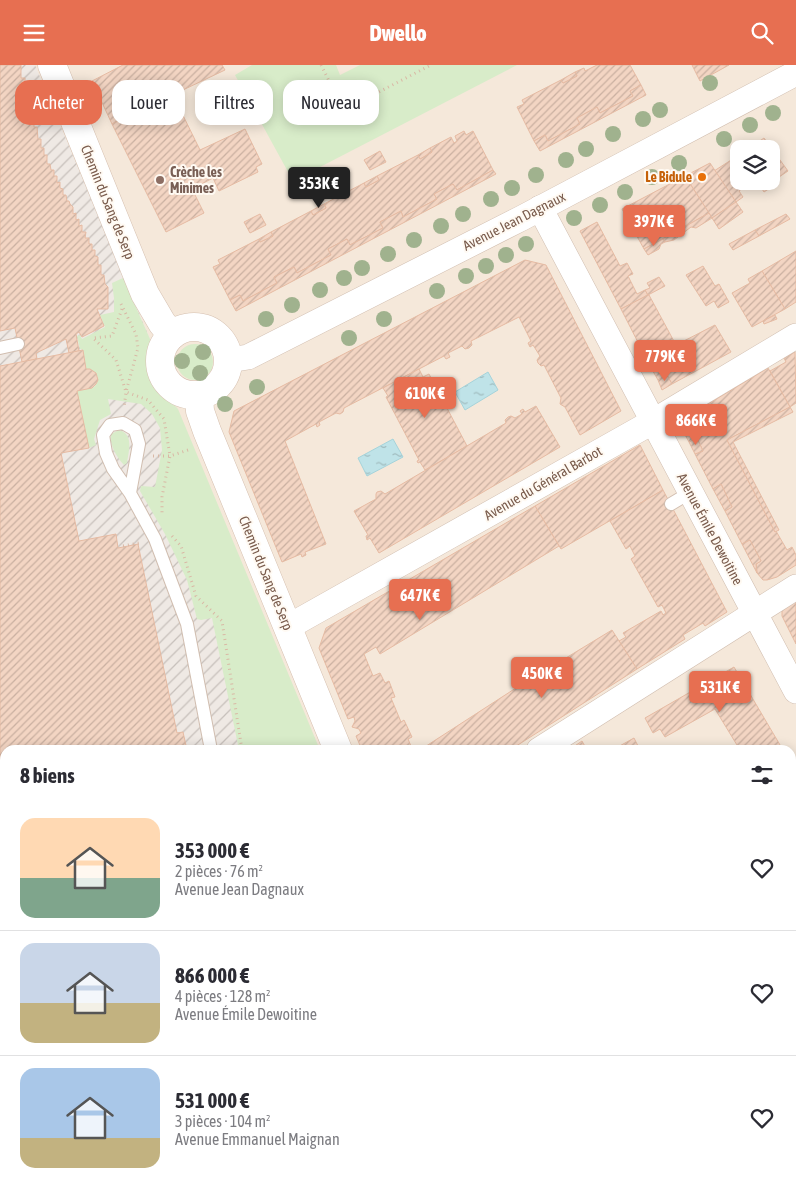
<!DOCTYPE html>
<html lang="fr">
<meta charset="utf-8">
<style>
body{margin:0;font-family:"Asap Condensed",sans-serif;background:#f2f2f3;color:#2b2b33;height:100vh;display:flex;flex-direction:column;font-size:19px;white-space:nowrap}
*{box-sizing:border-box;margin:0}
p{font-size:16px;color:#7c7c81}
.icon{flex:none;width:28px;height:28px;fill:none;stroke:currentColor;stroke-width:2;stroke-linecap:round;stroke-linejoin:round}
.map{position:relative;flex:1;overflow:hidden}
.drawer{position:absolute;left:0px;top:680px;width:796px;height:445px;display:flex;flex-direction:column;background:#fff;border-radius:15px 15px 0 0;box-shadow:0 2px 12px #0003}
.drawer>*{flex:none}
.hud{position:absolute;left:15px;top:15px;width:500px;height:45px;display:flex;gap:10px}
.controls{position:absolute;left:730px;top:75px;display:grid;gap:10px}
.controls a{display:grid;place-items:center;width:50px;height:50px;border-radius:10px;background:#fff;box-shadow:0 2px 12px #0003;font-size:25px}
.price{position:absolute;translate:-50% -42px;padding:0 11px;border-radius:5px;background:#e76f51;color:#fff;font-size:16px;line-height:32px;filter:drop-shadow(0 1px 2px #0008)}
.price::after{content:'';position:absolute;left:50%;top:30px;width:15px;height:11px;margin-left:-8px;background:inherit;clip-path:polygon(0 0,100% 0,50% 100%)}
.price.selected{background:#222;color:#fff}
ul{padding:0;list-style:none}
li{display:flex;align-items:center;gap:15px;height:125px;padding:0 20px}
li+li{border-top:1px solid #e1e1e2}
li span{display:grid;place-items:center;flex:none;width:140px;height:100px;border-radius:15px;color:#555}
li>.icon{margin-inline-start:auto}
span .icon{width:60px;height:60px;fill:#fffc;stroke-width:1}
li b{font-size:21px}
h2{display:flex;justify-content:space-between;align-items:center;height:60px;padding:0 20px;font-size:21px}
.tag{padding:0 18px;border-radius:15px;background:#fff;box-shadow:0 2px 12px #0003;font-size:18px;line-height:45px}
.tag.selected{background:#e76f51;color:#fff}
header{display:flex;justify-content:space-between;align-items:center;height:65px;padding:0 20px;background:#e76f51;color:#fff;font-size:22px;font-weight:800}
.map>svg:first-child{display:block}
.residential{fill:#f5e8da;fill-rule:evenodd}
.industrial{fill:url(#industrial-furrows)}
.grass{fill:#d8ecc9}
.garden{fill:url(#garden-furrows)}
.water{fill:url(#water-ripples);stroke:#a5d3da}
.building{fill:url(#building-hatch);stroke:#e6bba3}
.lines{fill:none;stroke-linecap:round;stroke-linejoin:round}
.lane-casing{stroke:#d1beb0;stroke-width:14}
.street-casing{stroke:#d1beb0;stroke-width:26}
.secondary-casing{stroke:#d6c0b0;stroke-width:29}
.primary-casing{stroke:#dad1cd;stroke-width:29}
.path{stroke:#d9b8a5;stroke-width:3;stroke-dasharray:1 4;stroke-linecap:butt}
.lane{stroke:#fff;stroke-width:12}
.street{stroke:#fff;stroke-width:25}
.secondary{stroke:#fff;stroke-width:28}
.primary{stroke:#fbd9a5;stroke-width:28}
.path-bridge{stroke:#d9b8a5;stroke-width:3;stroke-dasharray:1 4;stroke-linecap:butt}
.tree{fill:#a0b28e}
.food-dot{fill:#e8710a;stroke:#fffaf3;stroke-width:2}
.education-dot{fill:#8d6e63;stroke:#fffaf3;stroke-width:2}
.labels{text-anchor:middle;stroke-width:4;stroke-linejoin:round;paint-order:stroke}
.education-label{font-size:14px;font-weight:bold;fill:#785e54;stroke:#fffaf3;text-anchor:start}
.food-label{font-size:14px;font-weight:bold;fill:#c56008;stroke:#fffaf3;text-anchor:end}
.street-label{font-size:14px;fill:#7a5c4d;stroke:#fffaf3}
</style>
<header><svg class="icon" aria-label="menu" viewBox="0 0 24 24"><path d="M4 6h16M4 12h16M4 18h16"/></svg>Dwello<svg class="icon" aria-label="search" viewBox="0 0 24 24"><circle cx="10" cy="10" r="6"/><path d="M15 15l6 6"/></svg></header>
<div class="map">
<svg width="796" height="1125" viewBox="0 0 796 1125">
<defs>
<pattern id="industrial-furrows" width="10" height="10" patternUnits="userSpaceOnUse" patternTransform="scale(1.25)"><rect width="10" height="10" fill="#efe9e4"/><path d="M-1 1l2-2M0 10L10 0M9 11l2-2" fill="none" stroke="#c7c0bb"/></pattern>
<pattern id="garden-furrows" width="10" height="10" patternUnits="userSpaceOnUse" patternTransform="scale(1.25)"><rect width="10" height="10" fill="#d8ecc9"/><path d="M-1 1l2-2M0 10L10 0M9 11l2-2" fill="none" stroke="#b4c2a5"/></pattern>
<pattern id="water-ripples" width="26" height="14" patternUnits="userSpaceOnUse" patternTransform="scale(1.25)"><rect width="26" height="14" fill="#bfe3e8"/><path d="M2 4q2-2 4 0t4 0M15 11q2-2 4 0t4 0" fill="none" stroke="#a0bbbe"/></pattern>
<pattern id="building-hatch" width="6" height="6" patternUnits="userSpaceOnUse" patternTransform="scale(1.25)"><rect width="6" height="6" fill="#f3d5c3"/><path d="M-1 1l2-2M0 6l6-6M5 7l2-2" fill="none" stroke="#cab0a1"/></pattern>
</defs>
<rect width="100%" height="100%" fill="#fdf6ec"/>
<path class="residential" d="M0,0H796V1125H0ZM739,84H771V116H739ZM5,685H791V1120H5Z"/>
<path class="industrial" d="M0,0H35L150,274L151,282L148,304L151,312L156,319L320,685H5V946L0,948Z"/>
<g class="grass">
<path d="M252,0H336L340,10L360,0H517L293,116L235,10Z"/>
<path d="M123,213L150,274C151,284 147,292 148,302C149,320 168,332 178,344L320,685H239L212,553L201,555L197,554L187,515L165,469L140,426L141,421L155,422L162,385L160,363L152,349L141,339L108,334L111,349L100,355L94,374L96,380L89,383L77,326L94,322C99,316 99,310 93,306L86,304L83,285L80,284L77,271L80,270L82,274L105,262L100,250L114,247V233L112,218Z"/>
<circle cx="195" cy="297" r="18"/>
<path d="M119,365C134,369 129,386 127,398L124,400C117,393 109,379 111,369Z"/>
<path d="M5,946V1013L0,1011V948Z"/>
<path d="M192,1120H242L243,1125H198L192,1122Z"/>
<path d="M663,1120H723L713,1125H662Z"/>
</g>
<path class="garden" d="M791,988L796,989V1016L793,1026H791Z"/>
<g class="water">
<path d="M488,307L498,325L465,345L455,327Z"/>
<path d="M393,374L403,392L367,411L358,393Z"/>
</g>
<g class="building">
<path d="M0,0H21V13H25V25H28V37H31V50L34,49V62H37L38,74H41V83H44V90H47V99H50L51,105H54V111H57V118L60,117V123L63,124V130H66L67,136H69L70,139L73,142V149L76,148V155L79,154V161L82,160V167H86L85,173H89V179H92V185H95V191L98,192V200H101V210H104L105,219L108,222V244H97L104,261L82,272L79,267L76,269L79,286L69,288L66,274L36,288L37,294L22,297L15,263L0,266Z"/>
<path d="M123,0H222L225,5L147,42L152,52L135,60L130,50L112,59L92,16Z"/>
<path d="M597,0H630L641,20L630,26L633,31L600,48L597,42L577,53L580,59L548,76L545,70L534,76L517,42L524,39L522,35L561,15L563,18L577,11L575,7L584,3L585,6Z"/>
<path d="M692,0H729L700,16Z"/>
<path d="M575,7L577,11L563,18L561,15Z"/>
<path d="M641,20L646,30L540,86L534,76L545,70L548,76L580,59L577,53L597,42L600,48L633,31L630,26Z"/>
<path d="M173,30L200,85L245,64L262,99L256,102L258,107L219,126L213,113L192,124L204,148L166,167L112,59L130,50L135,60L152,52L147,42Z"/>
<path d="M464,66L466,70L473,66L493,105L457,125L453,119L434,129L437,134L403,152L401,146L380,157L383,163L350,180L347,174L328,184L331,190L297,208L294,202L274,212L277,218L243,236L240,230L230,235L213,202L220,199L218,195L259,174L260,177L273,171L271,167L311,146L313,150L326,143L324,139L364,118L366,122L379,115L377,111L418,90L420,94L432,87L430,83L451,72L454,78L457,76L455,71Z"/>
<path d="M764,73L788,106L779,112L776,109L771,112V84H748Z"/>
<path d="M430,83L432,87L420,94L418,90Z"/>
<path d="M380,86L386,97L370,105L364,95Z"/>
<path d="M739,90V116H752L739,126L743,132L736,137L714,106Z"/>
<path d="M710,98L736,137L712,153L685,111Z"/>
<path d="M493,105L496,109L236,246L230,235L240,230L243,236L277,218L274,212L294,202L297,208L331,190L328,184L347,174L350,180L383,163L380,157L401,146L403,152L437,134L434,129L453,119L457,125Z"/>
<path d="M377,111L379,115L366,122L364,118Z"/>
<path d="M685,111L709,148L644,184L622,144Z"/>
<path d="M757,116H765L770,123L764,127Z"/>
<path d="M736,137L743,147L719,164L712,153Z"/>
<path d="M324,139L326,143L313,150L311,146Z"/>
<path d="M709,148L712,153L696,163L691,162L674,175L665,177L663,174Z"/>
<path d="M260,149L266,160L250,168L244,157Z"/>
<path d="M786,149L790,154L759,171L755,165Z"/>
<path d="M597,157L620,201L627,198L633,209L628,211L637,229L645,225L648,230L621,244L580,166Z"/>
<path d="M755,165L759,171L733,185L729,179Z"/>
<path d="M271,167L273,171L260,177L259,174Z"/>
<path d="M663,174L665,177L661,179L659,184L648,190L644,184Z"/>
<path d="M796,186V237L785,244L762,206Z"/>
<path d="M525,195L546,200L621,346L580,370L565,342L560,339L561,333L544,300L541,301L538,298L537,295L540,291L533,280L530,282L528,278L531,276L519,252L471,276L472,280L469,283L465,284L462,281L448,288L450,292L446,294L444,291L344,343L343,347L340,349L336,348L319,357L320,360L317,362L316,359L285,376L326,479L305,487L306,490L302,492L301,489L282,497L229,367L234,346Z"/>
<path d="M703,201L715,221L719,219L729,237L718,243L714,236L706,241L686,210Z"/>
<path d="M762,206L785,244L752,262L732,228L750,218L748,214Z"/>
<path d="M659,212L665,221L648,230L645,225L650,223L647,218Z"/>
<path d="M648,230H649L676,280L715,260L731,287L672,319L667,310L658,315L650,301L660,297L655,288L646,293L621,244Z"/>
<path d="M775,250L777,254L764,259L763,256Z"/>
<path d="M83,285L86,304H90L96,308L98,315L96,319L92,323L77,326L89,383L61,388L79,476L116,469L118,483L138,479L177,668L183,667L187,685H5V804L0,805V301Z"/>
<path d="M795,287L796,338L790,342L770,306L786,297L784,293Z"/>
<path d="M655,288L660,297L650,301L646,293Z"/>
<path d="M768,303L790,342L727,375L775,467L776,466L787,485L792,482L796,490V500L777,512L767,515H763L757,508L756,499L761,496L750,475L742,479L725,446L732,442L721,419L713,424L695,389L703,386L697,373L689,377L683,366L688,351Z"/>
<path d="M419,304L423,312L429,309L467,381L425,405L420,397L418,398L417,396L419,395L386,332L388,331L383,323Z"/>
<path d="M667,310L672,319L662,325L658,315Z"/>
<path d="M536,341L560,382L379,488L370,473L367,475L366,471L368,470L354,446L376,434V429L377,427L381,426L385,429L506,358L505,355L508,352L511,351L515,353L522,349L520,346L523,344L525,347Z"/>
<path d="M790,342L793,347L733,377L779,465L775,467L727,375Z"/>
<path d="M697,373L703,386L695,389L689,377Z"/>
<path d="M640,380L663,425L561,484L535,441Z"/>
<path d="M721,419L732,442L725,446L713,424Z"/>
<path d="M663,425L727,547L705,561L703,558L683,570L685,574L637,604L619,576L626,572L623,568L661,546L663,550L666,548L662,540L658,542L631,494L635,491L630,481L626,484L610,456Z"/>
<path d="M535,441L559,481L380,589L376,582L364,589L373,611L380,608L385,618L389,616L395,632L391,633L401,657L404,655L412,672L408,674L411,681L403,684V685H362L356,671L361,668L359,664L352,662L355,656L354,652L348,654L319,583L326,563Z"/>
<path d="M750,475L761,496L756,499L757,508L742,479Z"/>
<path d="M796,533V579L782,551V545Z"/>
<path d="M612,565L637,604L510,685H420L533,612L536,615L553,605L551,602Z"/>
<path d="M734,602L783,685H740L715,644L665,672L660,664L653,668L645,653Z"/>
<path d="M634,673L640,685H618L616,683Z"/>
<path d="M582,676L587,685H569Z"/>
<path d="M791,700L796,708V744L791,747Z"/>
<path d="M5,825V842L0,843V827Z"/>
<path d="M0,888L5,893L4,898L0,901Z"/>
<path d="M5,920V940L0,942V921Z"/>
<path d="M791,941L796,942V981L791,980Z"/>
<path d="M1,1010L5,1013V1052L0,1050Z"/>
<path d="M126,1120H192V1122L198,1125H135Z"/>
<path d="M438,1120H481L483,1125H440Z"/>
<path d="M570,1120H652L650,1125H586Z"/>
</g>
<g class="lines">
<g class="lane-casing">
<g id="lane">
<path d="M0,283L18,279"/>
<path d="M130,428L139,379L135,365L123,358L110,360L103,370L106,388L113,404L130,428L155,474L187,559L211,685"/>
<path d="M671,439L691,427"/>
<path d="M0,867L5,865"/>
<path d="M791,1102L796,1100"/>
<path d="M755,1125L760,1120"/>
</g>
</g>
<g class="street-casing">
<g id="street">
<path d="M540,143L796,626"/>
<path d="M229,295L248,292L522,153L796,8"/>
<path d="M288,562L654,356L796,271"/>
<path d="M539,685L796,522"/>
<path d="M791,782L796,779"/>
<path d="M0,1108L5,1111"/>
<path d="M22,1120L31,1125"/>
</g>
</g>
<g class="secondary-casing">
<g id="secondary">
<path d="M52,0L145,229L162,258L172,270"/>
<circle cx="194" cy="296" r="34"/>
<path d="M199,330L200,346L207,366L338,685"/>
<path d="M508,1120L510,1125"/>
</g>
</g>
<g class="primary-casing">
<path id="primary" d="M791,1125L796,1122"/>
</g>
<g class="path">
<path d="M321,0L344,45L431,0"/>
<path d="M121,239L136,269L138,283L126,327L148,335L164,354L170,391L162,432V449"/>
<path d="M122,244L112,271L93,273L116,295L126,327L124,343"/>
<path d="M153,391H170L191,384"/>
<path d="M172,471L181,481L196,531L222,556L242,685H244"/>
<path d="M123,481L139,478"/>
<path d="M0,910L5,911"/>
<path d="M791,985L796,986"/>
<path d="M791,1038L796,1028"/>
</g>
<use href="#lane" class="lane"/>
<use href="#street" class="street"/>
<use href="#secondary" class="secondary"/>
<use href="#primary" class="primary"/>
<path class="path-bridge" d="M791,1120L794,1125"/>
</g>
<g class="tree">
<circle cx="710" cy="18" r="8"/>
<circle cx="660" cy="45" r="8"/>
<circle cx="773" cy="48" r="8"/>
<circle cx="643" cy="54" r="8"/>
<circle cx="750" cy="60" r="8"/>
<circle cx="613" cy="69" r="8"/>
<circle cx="724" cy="74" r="8"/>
<circle cx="586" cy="84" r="8"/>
<circle cx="566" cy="95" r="8"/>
<circle cx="679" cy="98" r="8"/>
<circle cx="536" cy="110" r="8"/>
<circle cx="652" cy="112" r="8"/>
<circle cx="512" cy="123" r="8"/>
<circle cx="625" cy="127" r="8"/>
<circle cx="491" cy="134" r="8"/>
<circle cx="600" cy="140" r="8"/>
<circle cx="463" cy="149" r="8"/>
<circle cx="574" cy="153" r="8"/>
<circle cx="441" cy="161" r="8"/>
<circle cx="414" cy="175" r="8"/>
<circle cx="526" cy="179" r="8"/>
<circle cx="388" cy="189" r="8"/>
<circle cx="506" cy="190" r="8"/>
<circle cx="486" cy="201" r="8"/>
<circle cx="362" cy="203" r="8"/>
<circle cx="466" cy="211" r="8"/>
<circle cx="344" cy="213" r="8"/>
<circle cx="320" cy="225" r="8"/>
<circle cx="437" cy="226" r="8"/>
<circle cx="292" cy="240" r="8"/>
<circle cx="266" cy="254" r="8"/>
<circle cx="384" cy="254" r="8"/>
<circle cx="349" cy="273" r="8"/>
<circle cx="203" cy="287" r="8"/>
<circle cx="182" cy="296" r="8"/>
<circle cx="200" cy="308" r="8"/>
<circle cx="257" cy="322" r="8"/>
<circle cx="225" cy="339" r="8"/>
</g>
<circle class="food-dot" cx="702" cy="112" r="5"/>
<circle class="education-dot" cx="160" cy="115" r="5"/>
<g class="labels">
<g class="education-label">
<text x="170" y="112">Crèche les<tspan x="170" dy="16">Minimes</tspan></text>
</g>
<g class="food-label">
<text x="692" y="117">Le Bidule</text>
</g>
<g class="street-label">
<text transform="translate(108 137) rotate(68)" y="5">Chemin du Sang de Serp</text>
<text transform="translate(514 156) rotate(-27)" y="5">Avenue Jean Dagnaux</text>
<text transform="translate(543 418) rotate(-30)" y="5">Avenue du Général Barbot</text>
<text transform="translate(710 464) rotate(62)" y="5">Avenue Émile Dewoitine</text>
<text transform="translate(266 508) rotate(68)" y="5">Chemin du Sang de Serp</text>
</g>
</g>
</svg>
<div class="controls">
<a><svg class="icon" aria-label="layers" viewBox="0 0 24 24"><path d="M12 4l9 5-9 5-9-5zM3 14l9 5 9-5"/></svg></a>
</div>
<b class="price selected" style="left:319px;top:144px">353K €</b>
<b class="price" style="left:654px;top:182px">397K €</b>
<b class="price" style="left:665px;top:317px">779K €</b>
<b class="price" style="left:425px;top:354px">610K €</b>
<b class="price" style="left:696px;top:381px">866K €</b>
<b class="price" style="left:420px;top:556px">647K €</b>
<b class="price" style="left:542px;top:634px">450K €</b>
<b class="price" style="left:720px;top:648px">531K €</b>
<div class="hud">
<a class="tag selected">Acheter</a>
<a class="tag">Louer</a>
<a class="tag">Filtres</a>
<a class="tag">Nouveau</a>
</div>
<section class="drawer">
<h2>8 biens<svg class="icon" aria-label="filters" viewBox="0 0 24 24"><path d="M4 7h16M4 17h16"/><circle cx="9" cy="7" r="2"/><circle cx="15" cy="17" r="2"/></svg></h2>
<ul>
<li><span style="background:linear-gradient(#ffd9b3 60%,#7fa58c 0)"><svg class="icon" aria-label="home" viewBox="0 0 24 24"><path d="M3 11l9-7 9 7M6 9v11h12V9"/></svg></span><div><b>353 000 €</b><p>2 pièces · 76 m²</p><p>Avenue Jean Dagnaux</p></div><svg class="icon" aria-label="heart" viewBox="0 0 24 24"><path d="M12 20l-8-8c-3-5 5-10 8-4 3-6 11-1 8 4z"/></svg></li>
<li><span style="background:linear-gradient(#c9d6e8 60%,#c2b280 0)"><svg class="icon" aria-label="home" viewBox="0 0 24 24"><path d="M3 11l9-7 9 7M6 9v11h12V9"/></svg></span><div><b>866 000 €</b><p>4 pièces · 128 m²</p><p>Avenue Émile Dewoitine</p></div><svg class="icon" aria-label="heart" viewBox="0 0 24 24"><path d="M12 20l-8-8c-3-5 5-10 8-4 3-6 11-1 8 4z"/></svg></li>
<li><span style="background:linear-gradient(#a9c7e8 70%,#c2b280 0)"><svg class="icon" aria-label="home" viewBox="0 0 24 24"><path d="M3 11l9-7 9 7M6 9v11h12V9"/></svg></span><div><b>531 000 €</b><p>3 pièces · 104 m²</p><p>Avenue Emmanuel Maignan</p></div><svg class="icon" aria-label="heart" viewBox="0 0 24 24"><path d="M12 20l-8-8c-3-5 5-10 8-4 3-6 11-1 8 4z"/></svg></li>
</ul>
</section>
</div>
